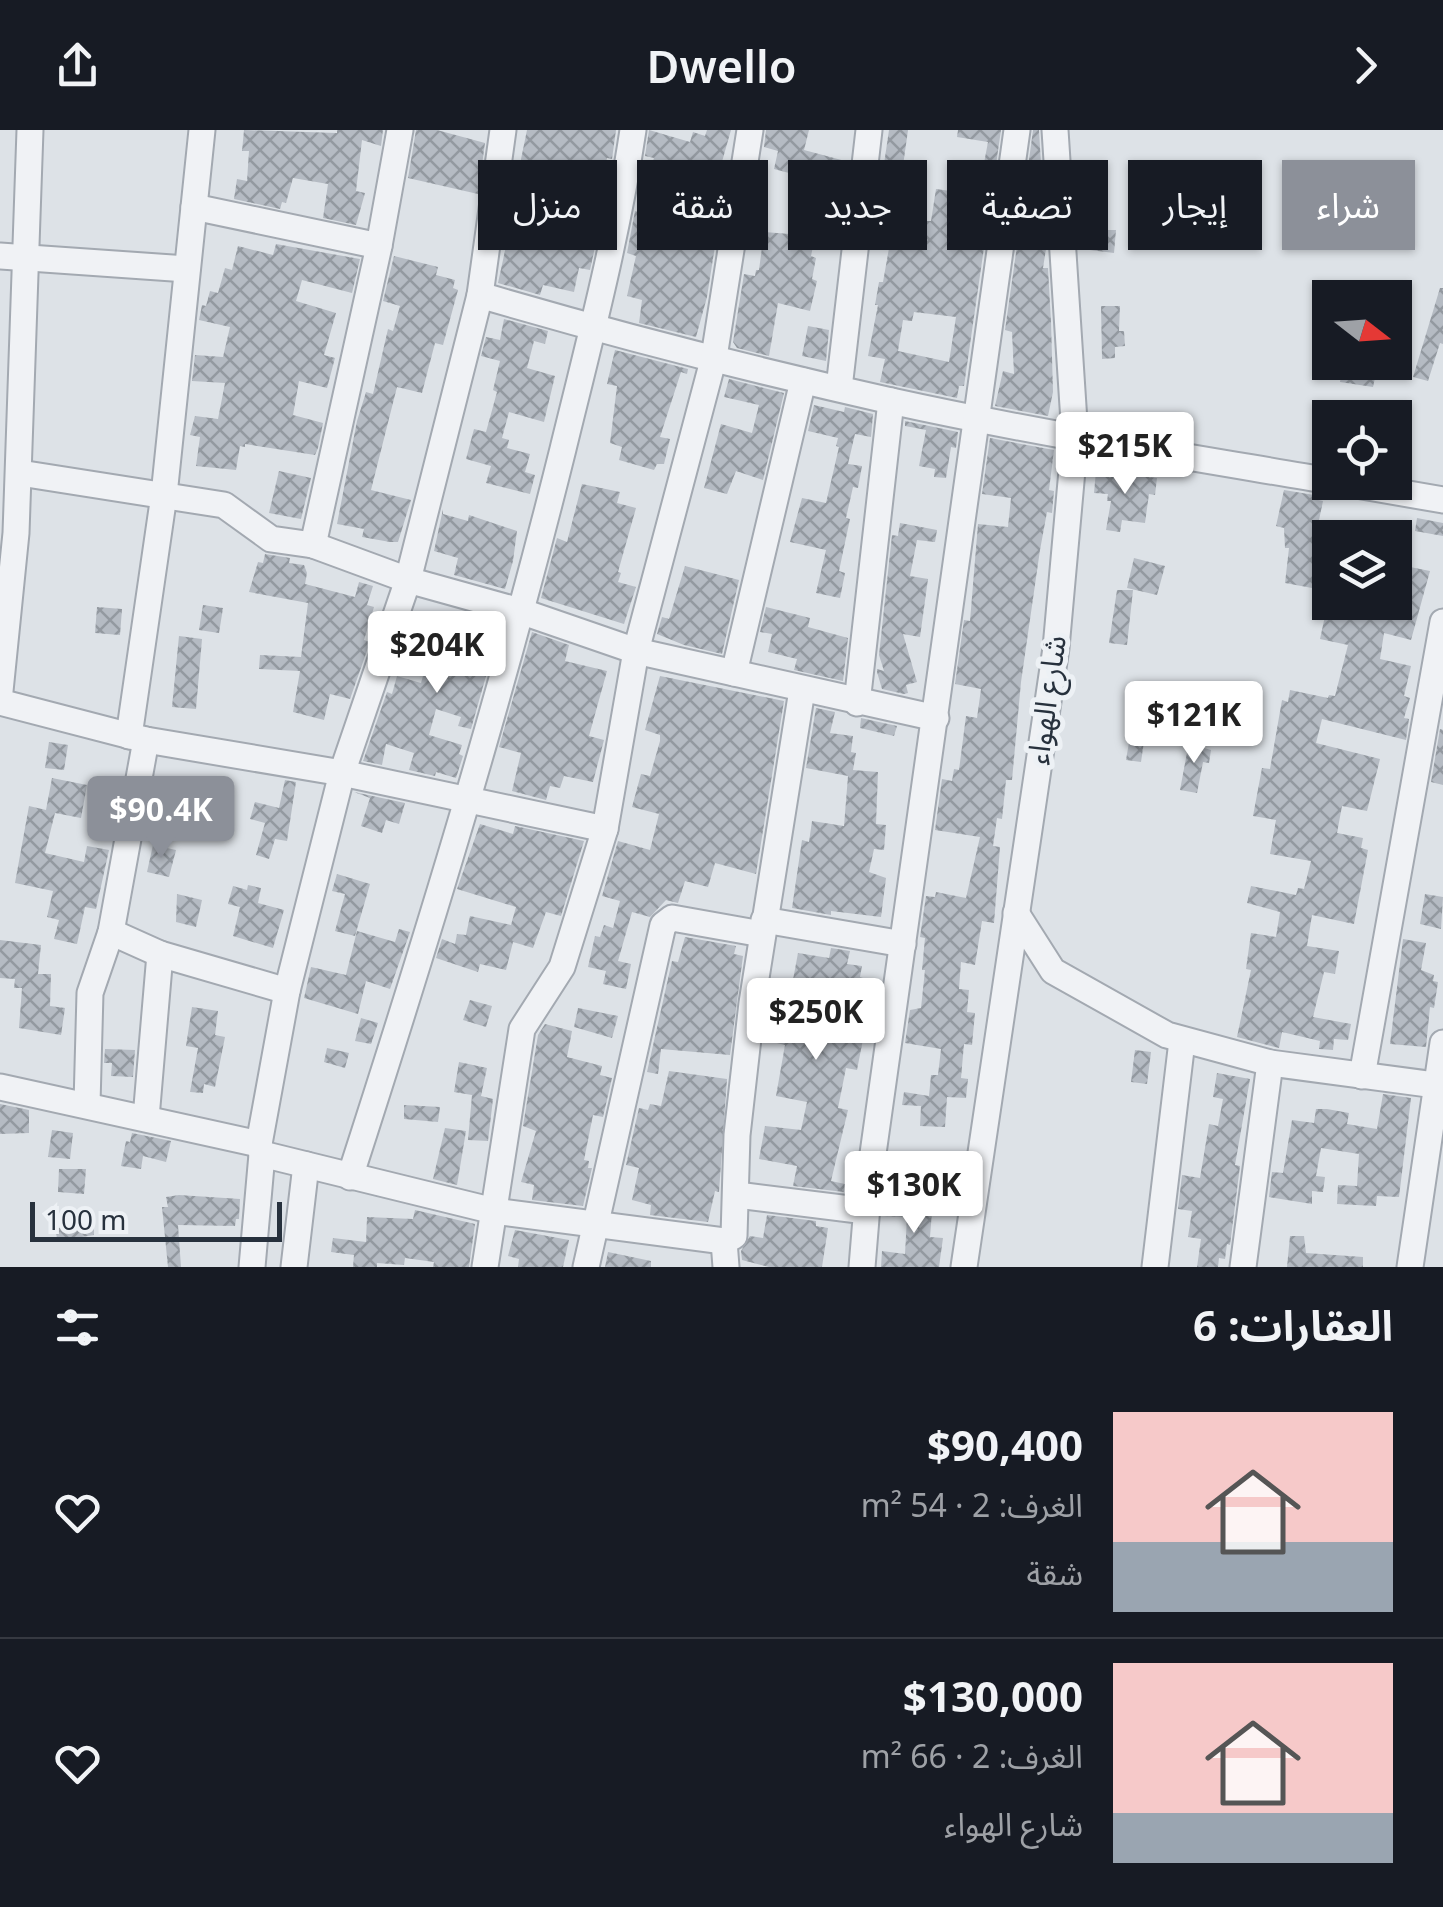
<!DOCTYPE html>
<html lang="ar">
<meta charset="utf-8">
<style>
body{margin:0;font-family:"Noto Sans","Noto Sans Arabic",sans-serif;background:#242831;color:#f1f3f6;direction:rtl;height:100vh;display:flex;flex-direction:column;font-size:38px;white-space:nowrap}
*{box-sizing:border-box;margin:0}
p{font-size:32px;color:#9ea1a6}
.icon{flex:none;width:55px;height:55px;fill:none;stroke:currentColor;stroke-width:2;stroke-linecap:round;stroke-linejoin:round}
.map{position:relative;height:1137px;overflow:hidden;direction:ltr}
.drawer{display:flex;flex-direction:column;background:#171b24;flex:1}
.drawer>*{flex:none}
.guide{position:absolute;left:30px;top:30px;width:1385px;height:90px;direction:rtl;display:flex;gap:20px}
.needle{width:65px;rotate:107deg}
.tools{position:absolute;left:1312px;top:150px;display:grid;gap:20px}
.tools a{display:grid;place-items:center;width:100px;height:100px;border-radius:0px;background:#171b24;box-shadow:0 2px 8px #0004;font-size:50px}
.scale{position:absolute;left:30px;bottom:25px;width:252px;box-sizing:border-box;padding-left:10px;border:5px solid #27313d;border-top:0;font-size:28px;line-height:35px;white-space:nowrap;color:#27313d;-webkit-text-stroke:8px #edf1f5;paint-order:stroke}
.price{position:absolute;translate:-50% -85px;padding:0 22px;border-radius:10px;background:#fff;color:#222;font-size:32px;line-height:65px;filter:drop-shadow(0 2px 5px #0008)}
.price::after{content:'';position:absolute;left:50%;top:60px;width:30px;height:22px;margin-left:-15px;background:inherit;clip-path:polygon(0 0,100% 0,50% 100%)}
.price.on{background:#8c9099;color:#fff}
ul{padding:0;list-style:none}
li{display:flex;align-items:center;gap:30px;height:250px;padding:0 50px}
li+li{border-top:2px solid #363941}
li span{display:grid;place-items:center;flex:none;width:280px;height:200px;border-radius:0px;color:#555}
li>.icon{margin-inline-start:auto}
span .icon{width:120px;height:120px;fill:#fffc;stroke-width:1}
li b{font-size:42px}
h2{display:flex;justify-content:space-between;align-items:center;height:120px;padding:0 50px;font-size:42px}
.pill{padding:0 35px;border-radius:0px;background:#171b24;box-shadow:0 2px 8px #0004;font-size:35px;line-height:90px}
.pill.on{background:#8c9099;color:#fff}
header{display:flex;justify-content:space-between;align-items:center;height:130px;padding:0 50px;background:#171b24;font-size:45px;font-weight:600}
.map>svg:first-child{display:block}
.building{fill:url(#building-cross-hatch);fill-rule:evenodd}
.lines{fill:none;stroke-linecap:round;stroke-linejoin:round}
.minor-casing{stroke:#a3a9b1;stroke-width:29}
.minor{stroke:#f0f2f5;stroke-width:25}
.labels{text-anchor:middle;stroke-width:10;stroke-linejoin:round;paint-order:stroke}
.street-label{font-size:30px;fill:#27313d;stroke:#edf1f5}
</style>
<header><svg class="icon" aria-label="forward" viewBox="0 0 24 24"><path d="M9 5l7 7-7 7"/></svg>Dwello<svg class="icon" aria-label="share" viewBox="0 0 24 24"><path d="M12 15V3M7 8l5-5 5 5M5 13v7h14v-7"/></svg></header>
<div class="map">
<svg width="1443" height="1137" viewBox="0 0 1443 1137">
<defs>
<pattern id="building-cross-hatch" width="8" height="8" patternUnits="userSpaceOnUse" patternTransform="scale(2.5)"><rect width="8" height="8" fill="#b5bbc3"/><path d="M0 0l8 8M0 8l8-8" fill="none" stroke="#9399a0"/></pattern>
</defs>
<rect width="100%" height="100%" fill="#dde2e7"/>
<g class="building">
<path d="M244,0L337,3V0H383L381,16L362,10L356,61L365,63L356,95L323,88L328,54L293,48L286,73L282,72L280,79L234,69L237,49L247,51L249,21H242Z"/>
<path d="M416,0H437L485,13L478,64L408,48Z"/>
<path d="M527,0H616L612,29L607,28L605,37L596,35L591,57L563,50L553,109L595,117L590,140L579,138L574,162L543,155L540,165L498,153L506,116L515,117L518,102L523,103L530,72L513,68Z"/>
<path d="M649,0L690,12L693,2L705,6L707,0H731L708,81L703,79L695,110L715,116L707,167L696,207L639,193L642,170L627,166L636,126L627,123L635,81L671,90L678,62L646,52L654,28L645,26Z"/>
<path d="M766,0H809L804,20L849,32L845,63L788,47L789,43L774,39L778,21L764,17Z"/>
<path d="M889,0H908L902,43L883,41Z"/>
<path d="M958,0H1001L964,256H959L957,268L880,252L885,229L868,226L878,175H875L879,152H883L891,107L915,112L916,107L924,109L926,91H931L936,59L965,63L968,47L981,49L988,12L957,7ZM914,182L956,187L949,232L898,221L903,190L912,191Z"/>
<path d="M1033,0H1039L1046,119L1043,138H1048L1051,192L1053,262L1048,286L995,276L1003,241L1014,244L1012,202L1005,200L1027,46L1032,45L1029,30Z"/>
<path d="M798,76L820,82L811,126L816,128L812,149L817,151L810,181L778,173L769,226L737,218L733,212L744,144L755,146L756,140H759L764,102L790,104Z"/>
<path d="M1101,88V100H1116L1114,123L1082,119L1083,89Z"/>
<path d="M276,114L360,129L352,163L302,150L296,171L336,183L324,225L335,228L327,258L299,251L293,285L323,293L318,318L315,325L245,314V317L240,316L236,340L196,336L200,307L190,305L195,286L218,289L225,253L192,251L195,225L223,227L230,197L199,190L202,175L206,176L210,161L218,163L225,138L232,140L238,116L273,125Z"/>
<path d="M394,126L438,137L436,145L455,150L453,158L458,160L443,215L435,213L422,263L397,257L371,360L411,370L398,412H390L362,407L364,399L337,394L357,291L366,262L373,264L388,199L393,201L400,176L383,171Z"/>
<path d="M1440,158H1443V214L1440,213L1428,251L1413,247Z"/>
<path d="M1101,176H1120L1119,201H1124L1125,216L1115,217V228L1102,229Z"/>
<path d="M504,189L548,201L545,214L534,211L527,238L555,246L544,292L509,282L502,308L509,310L507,318L530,324L525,342L535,345L530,364L486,353L491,336L466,329L474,299L486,302L497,262L493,260L500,231L481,226L486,207L500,210Z"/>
<path d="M808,196L829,200L826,231L802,226Z"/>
<path d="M615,220L688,239L687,244L681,242L660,307L670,309L664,334H657L654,340L619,330L622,317L610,313L617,256L607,254Z"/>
<path d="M1342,238L1376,243L1373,257L1340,252Z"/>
<path d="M729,249L784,263L763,350L736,341L727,364L704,358L721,294L752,303L759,275L724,267Z"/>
<path d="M814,275L844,282L845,277L873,284L871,307L855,304L848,334L862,336L858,358L853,357L846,388L850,389L839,441L845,443L840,468L816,463L826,420L790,412L802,368L826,373L839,317L836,316L838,308L808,301Z"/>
<path d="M905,291L958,302L956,318L951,317L946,348L934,347L935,339L919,336L926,300L905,296Z"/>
<path d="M990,308L1054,320L1049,360L1054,361L1052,383L1047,382L1040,420L1021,552L1012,650H1006L1002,689L997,688L993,716L1000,717L994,793L982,791L975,835L961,832L959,859L969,860L967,882L975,883L972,915L964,914L961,948L968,949L966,968L947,967L945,997L920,996L921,976L902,975L904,962L929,966L931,945H938L941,919L905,913L910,880L921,878L925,840H922L925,808L920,807L926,766L935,767L936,762L966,768L980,707L935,700L942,649L952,651L954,639L959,640L966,586L977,588L981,559L955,554L964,490L970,491L978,394L1008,397L1011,368L982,364Z"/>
<path d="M279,341L311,348L301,389L269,383Z"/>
<path d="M1096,341L1157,348L1155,365L1149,364L1145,393L1122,390L1120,402L1106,400L1111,371H1107L1108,364L1094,363Z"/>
<path d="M582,354L620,362L617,373L636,378L618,442L621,443L618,452L636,457L624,494L541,468L557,408L567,412Z"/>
<path d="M1284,360L1314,365L1313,369L1323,371L1318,395H1322L1320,404L1326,405L1323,419L1314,418L1312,458L1285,453L1289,418H1285L1284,398L1276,396Z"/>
<path d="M443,379V384L468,391L469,385L517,401L513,431L505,459L454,445L458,428L434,421Z"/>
<path d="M1417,388L1443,393V406L1415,401Z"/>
<path d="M900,393L937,400L935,412L917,410L910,446L928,449L920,507L903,504L917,552L906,555L908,563L904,564L882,559L877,542V539L884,541L879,525L892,405L898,406Z"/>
<path d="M265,424L290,428L289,433L304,435L307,443L305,454L355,467L359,452L373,456L367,475L374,477L364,510L370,512L350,569L330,564L324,590L293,582L300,541L259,539L260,525L301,527L308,473L249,462L258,432L263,433Z"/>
<path d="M1134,428L1165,436L1157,465L1127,458Z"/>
<path d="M1395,434L1430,441L1411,510L1384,503L1380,529L1411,536L1404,566L1410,568L1404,588L1409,589L1406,610L1322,589L1316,613L1380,629L1367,681L1342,676L1337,703L1363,708L1361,718L1368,720L1354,794L1312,785L1307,816L1339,821L1335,844L1324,842L1313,887L1351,894L1348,910L1334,909L1333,920L1319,919L1320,911L1282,902L1279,918L1237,907L1251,840L1246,839L1251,803L1276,807L1280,782L1247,773L1251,756L1296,765L1298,758L1304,759L1311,731L1270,724L1276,690L1253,686L1262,638L1270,639L1282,570L1288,572L1290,560L1328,568L1329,565L1335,566L1348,515L1320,509L1328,472H1395Z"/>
<path d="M685,436L739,450L722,524L684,515L657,504L662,487L669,489Z"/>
<path d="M1117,460H1133L1127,515L1109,513Z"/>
<path d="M203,475L223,478L219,503L199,500Z"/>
<path d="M97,477L122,479L120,505L95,503Z"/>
<path d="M766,477L810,488L808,497L848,508L843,551L794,540L797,529L768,522L772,504L760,502Z"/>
<path d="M463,482L501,493L471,599L458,596L461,587L436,579L429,605L462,615L459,624L463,626L456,648L436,642L435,646L409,640L414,623L386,614L382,635L363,631L387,562L392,564L397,546L421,553L431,518L424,516L426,510L423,509L427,495L452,501L456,487L461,488Z"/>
<path d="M532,502L569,515L565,531L607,541L589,606L604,610L593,652L564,646L560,658L550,656L546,670L512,661L521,623L499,617Z"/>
<path d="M179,506L202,509L196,579L172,577Z"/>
<path d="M660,546L784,571L756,744L715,733L708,757L685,751L678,773L666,770L650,787L632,782L618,831L631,834L626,859L603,854L606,841L588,837L595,806L600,807L604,795L613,798L620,771L602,766L618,711L650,720L659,684L632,677L641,644L650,646L660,611V605L645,600Z"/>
<path d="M816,578L835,582L830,603L853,606L851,622L856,623L853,640L878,642L876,694L886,695L884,720L874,719L869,742L886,748L881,787L831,781V785L792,778L802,710L809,712L812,691L844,696L848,646L806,638Z"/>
<path d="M861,588L897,596L894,606L860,598Z"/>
<path d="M1133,589L1147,591L1141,632L1126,630Z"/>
<path d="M1440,599L1443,600V655L1431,652Z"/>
<path d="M49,612L68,615L64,640L45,638Z"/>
<path d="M1189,612L1205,614L1204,618L1211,620L1209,633L1203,632L1197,663L1180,660Z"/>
<path d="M52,648L87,655L81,688L55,683L45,723L84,732L87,716L109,720L96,779L85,777L77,814L54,809L59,790L47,787L53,761L15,753L29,676L46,680Z"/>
<path d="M285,650L296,652L287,711L275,709L269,729L256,725L265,693L250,689L255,672L279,678Z"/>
<path d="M354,662L405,673L399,694L386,690L382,703L361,696L370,668Z"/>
<path d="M480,694L513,704L515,696L584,711L561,786L546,782L533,818L513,812L506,840L480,834L478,842L436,828L442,809L455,814L457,804L466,805L470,786L511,795L516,777L457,759Z"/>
<path d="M153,715L176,720L169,747L147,742Z"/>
<path d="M337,744L370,754L355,806L335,801L345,764L332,761Z"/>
<path d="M248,755L261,758L258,773L284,780L273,818L233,806L240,777L228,774L233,756L247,760Z"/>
<path d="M177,764L202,770L196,797L176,792Z"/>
<path d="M1425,764L1443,767L1441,799L1420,794Z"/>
<path d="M399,799L410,802L390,859L366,851L358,884L304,868L311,837L346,845L357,801L395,812Z"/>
<path d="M685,807L736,816L734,824L743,826L730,925L661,919L658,944L647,942L672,831L678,832Z"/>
<path d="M1403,809L1426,813L1421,840L1434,845L1433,851L1438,852L1434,878L1430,877L1426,917L1390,914Z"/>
<path d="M0,810L41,815L38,844H51L50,876L65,878L61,905L19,898L22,858H14L15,849L0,848Z"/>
<path d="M831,818L850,821L847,834L862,836L860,847L863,848L862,855L865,856L861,888L867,889L857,940L846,938L838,978L848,980L831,1051L845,1054L844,1062L793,1056L797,1036L759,1029L765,996L801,1000L807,972L776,966L785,915L764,910L769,868L789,871L798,823L829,828Z"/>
<path d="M470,870L492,876L486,897L463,890Z"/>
<path d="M192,877L218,881L215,905L225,907L215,957L204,954L203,963L190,962L198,918L186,916Z"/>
<path d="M578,878L618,886L612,908L574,897Z"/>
<path d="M361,888L378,893L371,914L355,911Z"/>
<path d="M545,894L572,901L567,927L602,936L600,945L612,948L603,987L593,985L584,1030L589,1031L588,1038H592L583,1076L532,1070L534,1055L521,1052L536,1001L523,996L538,905Z"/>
<path d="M327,918L349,923L345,938L324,932Z"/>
<path d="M105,919L135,920L133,947L111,946L112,933H104Z"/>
<path d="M1135,920L1151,922L1147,954L1131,952Z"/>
<path d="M459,932L487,938L481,966L493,969L488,1011L468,1010L472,965L454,962Z"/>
<path d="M669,941L727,949L719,1062L715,1061L708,1092L650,1085L651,1075L632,1070L639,1038L626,1035L639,978L648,980L650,974L661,976Z"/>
<path d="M1217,943L1250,949L1235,1035L1240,1036L1230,1115L1227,1114L1225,1129L1219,1128L1218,1137H1197L1201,1109L1188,1107L1192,1081L1178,1079L1182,1045L1200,1048L1209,994L1218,996L1223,969L1213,967Z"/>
<path d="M1383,964L1411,968L1399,1067L1377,1066L1376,1076L1337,1074L1338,1055L1357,1056L1359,1024L1321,1018L1316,1046L1325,1047L1323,1062L1312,1061V1074L1269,1067L1272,1042L1283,1043L1292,990L1314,993L1316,979H1327L1349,983L1347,994L1377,999Z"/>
<path d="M0,974L29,980V1003L0,1004Z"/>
<path d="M404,975L440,977L438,992L404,989Z"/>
<path d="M445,998L466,1001L457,1055L433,1049Z"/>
<path d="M52,1000L73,1003L70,1029L48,1027Z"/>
<path d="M132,1003L171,1011L166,1032L143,1026L141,1039L121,1036L126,1011L130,1012Z"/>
<path d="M59,1039H86L84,1064L58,1062Z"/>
<path d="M179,1065L240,1069L239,1089H236L235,1096L178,1095L181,1137H168L162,1077H168L166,1067Z"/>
<path d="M884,1070L944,1076V1082L932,1081L930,1107L943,1108L939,1137H881L882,1121L905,1124L907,1087L883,1086Z"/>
<path d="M415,1080L475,1094L469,1137H433L434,1132L405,1128L404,1135L377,1133V1137H353L354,1125L331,1122L333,1108L366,1112L367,1087L413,1089Z"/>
<path d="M767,1085L816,1091V1096L828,1098L822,1137H769L742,1130L741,1121L750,1106L763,1108Z"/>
<path d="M94,1096V1105L57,1111L56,1098Z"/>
<path d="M515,1100L569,1110L563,1137H518L519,1129L508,1126Z"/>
<path d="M1290,1106H1304L1306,1123L1363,1127V1137H1287Z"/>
<path d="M608,1122L651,1131V1137H605Z"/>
</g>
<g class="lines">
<g class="minor-casing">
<g id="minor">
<path d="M194,77L379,116"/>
<path d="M0,126L187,139"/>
<path d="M480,165C616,205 753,240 891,271C1036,303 1183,326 1330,351"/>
<path d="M839,258L869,0"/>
<path d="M20,343L224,375L271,409L313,415L408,450L523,482L636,521L936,588"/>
<path d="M1339,352L1443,370"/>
<path d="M313,415L379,116L400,0"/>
<path d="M734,543L803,251"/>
<path d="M0,561L16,403L30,0"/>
<path d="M0,572L146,610L342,643L605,699"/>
<path d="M857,573L891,271"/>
<path d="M129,606L164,365L202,0"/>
<path d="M1016,783L1053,841L1167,905L1270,933L1443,956"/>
<path d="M764,790L903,814"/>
<path d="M111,802L160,824L287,861"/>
<path d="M1362,946L1443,492"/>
<path d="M0,957L259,1014"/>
<path d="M87,974L90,863L111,802L146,610"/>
<path d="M146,988L160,824"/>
<path d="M262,1024L494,1081L724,1111L734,1106L737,1005L752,873L802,560"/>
<path d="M350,1047C428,806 502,564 563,319C589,213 617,107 633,0"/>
<path d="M869,1052L974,1063"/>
<path d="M737,1065L866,1081"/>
<path d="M724,1111L726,1137"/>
<path d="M252,1137L262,1024L259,1014L287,861L342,643L408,450L480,165L503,0"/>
<path d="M294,1137L306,1035"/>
<path d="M485,1137L522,899L562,837L605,699L636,521L714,227L750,0"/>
<path d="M586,1137L663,795L672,788L762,804"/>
<path d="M862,1137L869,1052L1017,0"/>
<path d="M964,1137L1056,518L1075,307L1055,0"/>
<path d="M1155,1137L1182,911"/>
<path d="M1243,1137L1270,933"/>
<path d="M1410,1137L1443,913"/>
</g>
</g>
<use href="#minor" class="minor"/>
</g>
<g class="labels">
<g class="street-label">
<text transform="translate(1047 570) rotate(-82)" y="10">شارع الهواء</text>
</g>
</g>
</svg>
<div class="tools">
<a><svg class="needle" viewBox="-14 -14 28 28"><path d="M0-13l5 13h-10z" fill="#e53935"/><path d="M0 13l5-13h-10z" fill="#9ea1a6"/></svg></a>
<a><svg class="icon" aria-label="locate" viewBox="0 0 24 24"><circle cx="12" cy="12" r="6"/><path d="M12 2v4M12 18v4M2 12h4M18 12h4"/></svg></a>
<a><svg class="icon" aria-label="layers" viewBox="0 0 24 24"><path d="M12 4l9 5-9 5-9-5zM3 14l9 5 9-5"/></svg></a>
</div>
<div class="scale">100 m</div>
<b class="price" style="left:1125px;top:367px">$215K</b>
<b class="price" style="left:437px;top:566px">$204K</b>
<b class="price" style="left:1194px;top:636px">$121K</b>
<b class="price on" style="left:161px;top:731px">$90.4K</b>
<b class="price" style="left:816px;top:933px">$250K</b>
<b class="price" style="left:914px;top:1106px">$130K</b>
<div class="guide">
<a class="pill on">شراء</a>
<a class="pill">إيجار</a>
<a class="pill">تصفية</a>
<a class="pill">جديد</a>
<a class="pill">شقة</a>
<a class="pill">منزل</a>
</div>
</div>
<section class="drawer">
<h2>العقارات: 6<svg class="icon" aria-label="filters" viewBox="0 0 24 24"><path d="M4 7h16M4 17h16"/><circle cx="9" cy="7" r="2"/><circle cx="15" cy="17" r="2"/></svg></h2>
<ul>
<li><span style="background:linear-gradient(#f6c9c9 65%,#9aa5b1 0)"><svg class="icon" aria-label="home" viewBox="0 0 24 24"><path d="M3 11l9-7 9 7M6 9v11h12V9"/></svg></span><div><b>$90,400</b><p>الغرف: 2 · 54 m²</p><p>شقة</p></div><svg class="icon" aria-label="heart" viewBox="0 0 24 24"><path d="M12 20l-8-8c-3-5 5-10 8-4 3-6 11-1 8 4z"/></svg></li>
<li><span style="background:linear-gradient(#f6c9c9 75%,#9aa5b1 0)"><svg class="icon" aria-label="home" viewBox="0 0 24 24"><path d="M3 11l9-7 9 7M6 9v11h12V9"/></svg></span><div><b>$130,000</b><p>الغرف: 2 · 66 m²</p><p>شارع الهواء</p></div><svg class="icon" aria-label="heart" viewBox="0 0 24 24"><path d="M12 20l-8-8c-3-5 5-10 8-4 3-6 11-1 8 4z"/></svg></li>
</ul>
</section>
